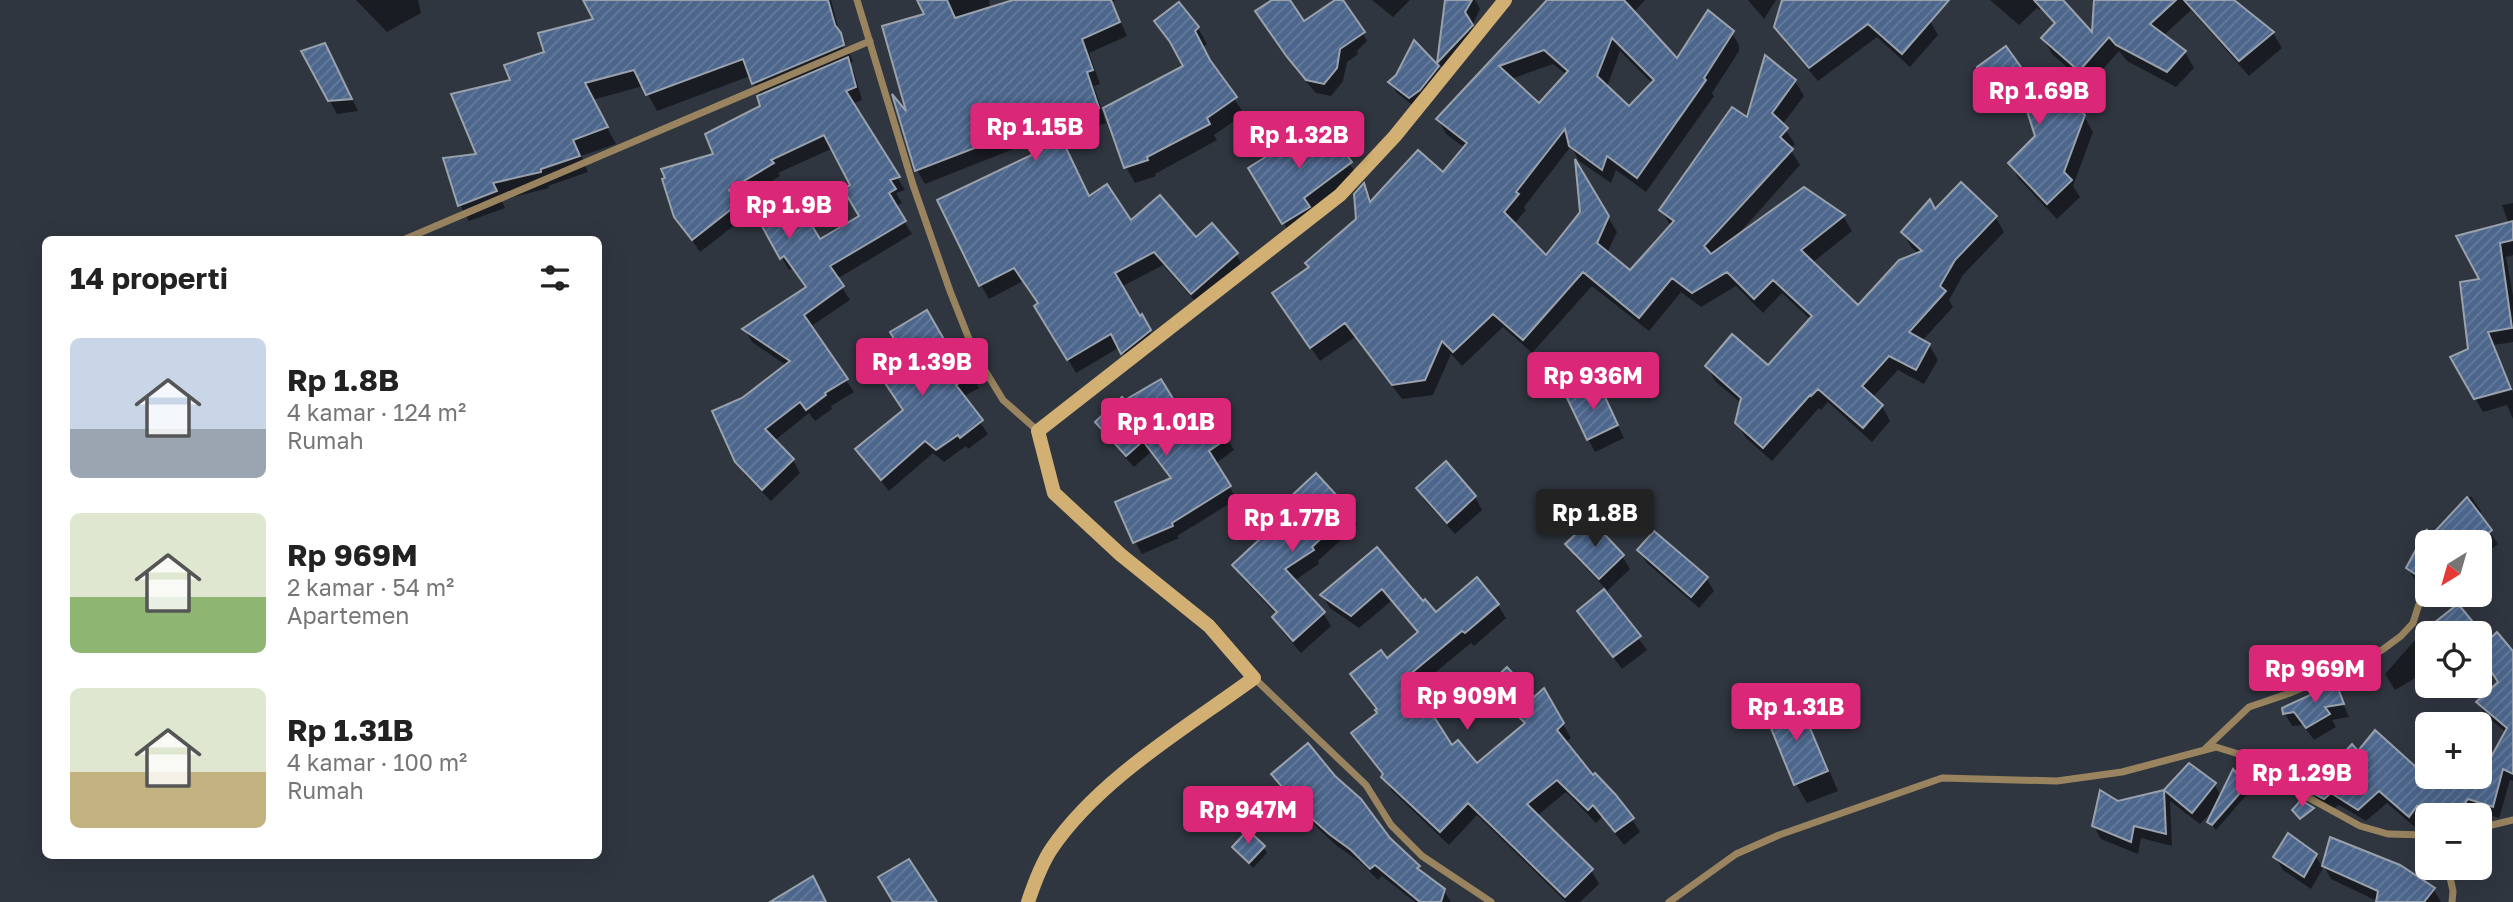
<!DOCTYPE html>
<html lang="id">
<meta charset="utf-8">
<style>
body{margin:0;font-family:"Golos Text",sans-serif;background:#f6f6f6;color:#222;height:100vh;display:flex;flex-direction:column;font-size:26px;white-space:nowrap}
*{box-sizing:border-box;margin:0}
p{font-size:23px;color:#767676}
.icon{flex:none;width:38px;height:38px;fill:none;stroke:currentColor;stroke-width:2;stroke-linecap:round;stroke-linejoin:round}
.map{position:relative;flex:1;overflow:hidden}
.drawer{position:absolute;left:42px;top:236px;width:560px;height:623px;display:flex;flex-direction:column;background:#fff;border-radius:10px;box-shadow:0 7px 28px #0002}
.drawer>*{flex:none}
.needle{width:46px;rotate:217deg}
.fabs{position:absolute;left:2415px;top:530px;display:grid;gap:14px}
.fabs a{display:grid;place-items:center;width:77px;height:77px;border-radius:10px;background:#fff;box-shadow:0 7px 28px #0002;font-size:35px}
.price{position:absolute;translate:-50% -60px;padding:0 16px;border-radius:7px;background:#db2777;color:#fff;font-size:23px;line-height:46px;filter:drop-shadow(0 2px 4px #0008)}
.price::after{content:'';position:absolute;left:50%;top:42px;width:21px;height:16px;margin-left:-10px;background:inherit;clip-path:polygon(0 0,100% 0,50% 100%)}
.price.selected{background:#222;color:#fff}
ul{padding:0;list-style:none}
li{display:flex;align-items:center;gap:21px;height:175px;padding:0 28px}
li span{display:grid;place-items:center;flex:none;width:196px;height:140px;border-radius:10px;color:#555}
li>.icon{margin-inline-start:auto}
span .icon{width:84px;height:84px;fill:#fffc;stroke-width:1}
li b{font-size:30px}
h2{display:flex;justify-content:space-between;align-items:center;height:84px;padding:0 28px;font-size:30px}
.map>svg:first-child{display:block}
.shadow{fill:#0007;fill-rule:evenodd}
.building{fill:url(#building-hatch);stroke:#99a1ad;stroke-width:2;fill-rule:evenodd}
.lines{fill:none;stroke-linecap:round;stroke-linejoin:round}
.street{stroke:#99845f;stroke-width:7}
.secondary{stroke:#d2af73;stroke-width:14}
</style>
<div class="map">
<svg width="2513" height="902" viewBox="0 0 2513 902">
<defs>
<pattern id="building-hatch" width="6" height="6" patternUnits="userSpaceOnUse" patternTransform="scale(1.75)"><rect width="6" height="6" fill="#4c668c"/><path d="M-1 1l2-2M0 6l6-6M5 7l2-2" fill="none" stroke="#657b9c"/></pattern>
</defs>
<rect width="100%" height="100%" fill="#303640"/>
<g class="shadow">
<path d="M356,0H418L421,13L387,32Z"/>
<path d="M585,0H831L845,54L848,53L846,45L853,62L849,63L854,72L862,100L852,104L905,190L896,193L902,203L895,207L912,234L837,279L850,300L810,327L854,392L831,406L832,409L815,421L809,413L774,441L793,460L800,473L771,501L745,475L737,461L743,400L787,366L752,342L745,330L807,289L793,268L789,270L760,220L820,241L862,216L853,185L833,148L778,173L780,176L737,202L745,217L700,252L676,217L715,155L762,107L761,96L750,76L657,111L643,86L592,100L616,144L581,156L588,172L548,186L549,188L501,200L505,208L469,221L460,205L478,155L513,82L546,53L596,20Z"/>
<path d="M919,0H989L990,9L1019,0H1116L1112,2L1127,36L1089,53L1100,84L1094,86L1106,123L1061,138L1090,197L1131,223L1196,239L1236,254L1244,268L1200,307L1163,265L1121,287L1158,345L1131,366L1120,347L1076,373L1037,306L1040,305L1023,281L989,299L981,285L939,201L1044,151L1039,139L925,184L917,170L910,118L926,15Z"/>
<path d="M1275,0H1288L1304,24L1341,0L1360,28L1367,41L1357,51L1358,54L1347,62L1343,81L1331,96L1316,93L1296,70L1265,24Z"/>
<path d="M1372,0H1410L1393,17Z"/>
<path d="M1447,0H1475L1480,9L1472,26L1479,39L1416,108L1396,92L1391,82L1398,76L1414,43L1445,73L1439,63Z"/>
<path d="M1549,0H1645L1633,13L1677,61L1730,30L1739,45V51L1712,93L1714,96L1646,192L1616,170L1611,183L1579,161L1571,146L1524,207L1526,210L1514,224L1546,258L1582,212L1577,166L1617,232L1607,253L1630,273L1671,226L1661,210L1748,120L1766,58L1795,81L1804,96L1782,125L1795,144L1790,149L1800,165L1733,240L1804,189L1843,216L1852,231L1812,263L1858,308L1919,254L1911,247L1903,232L1935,212L1961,184L1996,218L2004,232L1963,275L1949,300L1953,307L1922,341L1929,345L1938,360L1924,384L1898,370L1872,398L1882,406L1890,421L1872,442L1828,402L1821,410L1819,408L1772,461L1746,438L1737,423L1742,404L1715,381L1707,366L1768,367L1811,320L1782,293L1763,313L1736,286L1701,307L1681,292L1649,331L1592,286L1532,353L1503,327L1462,366L1451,354L1433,395L1402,399L1355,337L1320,361L1283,308L1311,268L1357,220L1364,186L1373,202L1443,175L1465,148L1446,134L1438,119ZM1620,51L1653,84L1629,108L1607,87ZM1553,64L1567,75L1539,105L1511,79Z"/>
<path d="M1748,0H1776L1764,19Z"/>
<path d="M1783,0H1906L1930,21L1938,35L1910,67L1877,37L1818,81L1784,41L1776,26Z"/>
<path d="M1990,0H2053L2039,10L2037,8L2019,25Z"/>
<path d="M2095,0H2231L2273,33L2282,48L2249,76L2191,10L2163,36L2185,52L2194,68L2176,87L2127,61L2119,51L2088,86L2052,54L2043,38L2056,25L2050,16L2093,37Z"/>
<path d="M1157,22L1198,28L1207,44L1202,48L1212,65L1244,114L1214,135L1217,140L1155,174L1156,176L1135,183L1126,167L1106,109L1186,67Z"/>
<path d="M2005,49L2037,93L2084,116L2093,132L2073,186L2080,197L2057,219L2019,179L2010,163L2037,136L2023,93L2005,106L1988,83Z"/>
<path d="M303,52L332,58L358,111L337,114Z"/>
<path d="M1322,125L1358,176L1291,235L1258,181L1277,158Z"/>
<path d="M2513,203V255L2506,257L2513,296V342L2494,345L2513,393V419L2507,405L2483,412L2453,358L2470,350L2481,280L2509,224L2502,205Z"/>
<path d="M948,350L972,375L979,388L963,397L988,434L968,449L966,446L944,462L933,453L889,491L865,462L858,450L904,411Z"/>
<path d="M1605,399L1624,438L1595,452L1588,439Z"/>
<path d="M1097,422L1187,425L1227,438L1234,450L1215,464L1237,499L1177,536L1179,538L1142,554L1135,542L1172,479L1151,452L1134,467L1104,434Z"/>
<path d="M1418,489L1475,497L1482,510L1455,534L1425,501Z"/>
<path d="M2471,496L2481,511L2479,516L2498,544L2480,559V542H2427V588L2415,580L2408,568L2428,531L2433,536Z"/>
<path d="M1291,505L1350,512L1357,525L1318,561L1319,564L1294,581L1323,613L1331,626L1301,653L1281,630L1274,617L1277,615L1242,578L1234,565L1263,539Z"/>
<path d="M1567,544L1622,556L1630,569L1605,593L1647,650L1622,669L1579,611L1607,590L1575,557Z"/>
<path d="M1377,549L1423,604L1436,615L1498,605L1506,618L1474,646L1471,643L1414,690L1452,748L1477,766L1525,726L1493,683L1534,700L1543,691L1571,738L1565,743L1593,778L1632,819L1640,832L1624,845L1602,817L1596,823L1566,792L1537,816L1591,870L1599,884L1580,902H1566L1477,815L1449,845L1391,790L1384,776L1361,747L1354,734L1379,714L1352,675L1387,661L1419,634L1391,601L1359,628L1330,608L1322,595Z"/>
<path d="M1639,551L1706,578L1714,591L1699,608L1647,563Z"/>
<path d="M2458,607L2427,634V671L2395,690L2385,674L2416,639Z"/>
<path d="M2496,635L2513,652V781L2510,780L2499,818L2475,811L2472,816H2427V820L2425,817L2416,828L2387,803L2366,821L2339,805L2331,810L2319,803L2312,791L2358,754L2419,771L2427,755V777L2482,776L2507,733L2485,715L2478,703L2500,683L2480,651Z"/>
<path d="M2335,685L2349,717L2332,720L2336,727L2314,740L2303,725L2292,726L2285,714Z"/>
<path d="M1801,710L1812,730L1838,791L1807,803L1796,784Z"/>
<path d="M2189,765L2214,784L2221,796L2246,786L2249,792L2216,830L2209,822L2215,808L2200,824L2170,801L2172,846L2141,838L2138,854L2101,839L2094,826L2118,803L2165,792Z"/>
<path d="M1274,774L1334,778L1389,839L1419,868L1423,875L1444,891L1451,902H1415L1382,876L1378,880L1360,862L1337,846L1309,820L1281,786Z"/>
<path d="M1234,847H1263L1267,853L1253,868Z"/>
<path d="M2315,855L2323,868L2311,889L2283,870L2275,857Z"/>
<path d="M2324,866L2399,867L2434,890L2441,902H2379L2331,879Z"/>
</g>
<g class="building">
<path d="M583,0H828L835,25L841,33L844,45L752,84L743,59L646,95L634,70L585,83L608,127L573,140L580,156L541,169V172L493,183L497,191L458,206L443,158L476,154L451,94L510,80L504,65L544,52L538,33L593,19Z"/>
<path d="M917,0H947L955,18L1013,0H1111L1120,22L1082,39L1093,70L1087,72L1099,108L1054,123L1089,196L1107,184L1131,220L1160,195L1196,237L1212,223L1238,253L1191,294L1154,252L1115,273L1140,316L1142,314L1151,330L1121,354L1111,334L1067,360L1034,306L1038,303L1014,268L979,286L937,200L1042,150L1032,126L915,171L892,94L906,111L882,26L924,14Z"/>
<path d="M1272,0H1290L1304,21L1335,0H1343L1365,32L1340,49L1337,68L1324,84L1306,80L1287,57L1255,11Z"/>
<path d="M1445,0H1472L1465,12L1473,25L1437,63Z"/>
<path d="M1547,0H1624L1677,58L1708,10L1734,31L1704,78L1706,80L1637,178L1607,156L1602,170L1569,146L1565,129L1516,192L1519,194L1504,212L1546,255L1580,212L1575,159L1609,216L1597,243L1630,270L1674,221L1659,210L1732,107L1747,117L1765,55L1796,80L1772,113L1788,128L1780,137L1793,149L1704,246L1711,254L1804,187L1845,215L1801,250L1858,305L1899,260L1922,251L1901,232L1930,199L1935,209L1961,182L1997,216L1955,260L1940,286L1946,291L1909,332L1930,344L1916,370L1889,356L1862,386L1883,405L1863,428L1818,389L1811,396L1810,395L1763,448L1735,423L1741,398L1705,366L1732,334L1768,365L1812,316L1773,280L1754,299L1727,272L1692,293L1672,278L1639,318L1583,272L1523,340L1493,314L1453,352L1442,341L1425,380L1392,385L1345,323L1310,348L1272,293L1309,267L1305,263L1356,219L1354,194L1364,183L1370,202L1418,150L1443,172L1467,143L1436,119ZM1612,38L1654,80L1629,106L1597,76ZM1544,50L1568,71L1539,103L1499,66Z"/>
<path d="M1782,0H1949L1902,54L1868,24L1809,68L1774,27Z"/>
<path d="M2034,0H2063L2092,32L2094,0H2176L2150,24L2186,51L2167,72L2116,45L2109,37L2079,71L2041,38L2055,23Z"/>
<path d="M2184,0H2234L2274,32L2239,61Z"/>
<path d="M1179,2L1199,27L1195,31L1210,60L1237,97L1207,118L1210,124L1147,157L1148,160L1124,168L1103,108L1183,66L1170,42L1154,21Z"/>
<path d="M1414,40L1439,66L1420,90L1409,98L1388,82L1396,75Z"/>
<path d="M325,43L352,99L328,101L301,51Z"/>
<path d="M2006,46L2038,91L2051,83L2085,115L2064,172L2072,180L2047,204L2008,163L2035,136L2016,76L1994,92L1977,67Z"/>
<path d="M848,57L856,87L846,91L900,177L890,180L896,189L889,193L906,221L830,266L844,286L804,315L848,379L825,393L826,395L806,410L800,402L765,429L794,459L762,490L735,462L712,411L742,398L790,361L742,329L806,287L784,256L780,259L758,219L798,202L820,239L859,216L843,189L850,185L824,135L771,160L774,163L729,190L739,203L692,240L674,217L662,179L665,178L661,169L713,154L705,134L760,106L757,96Z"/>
<path d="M1322,122L1352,162L1304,198L1310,207L1282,224L1248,168L1275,151L1277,155Z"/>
<path d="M2513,221V240L2500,243L2512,328L2488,332L2511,389L2474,399L2450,357L2468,349L2460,282L2479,279L2456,236Z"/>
<path d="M927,310L949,348L954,345L973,375L956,385L983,420L960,438L958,435L936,450L925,441L881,480L855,449L903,410L883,380L909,365L890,332Z"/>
<path d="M1161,379L1188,423L1208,408L1229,437L1209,451L1231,486L1172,523L1173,526L1133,543L1115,502L1171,478L1143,441L1126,456L1095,422L1122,397L1125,400Z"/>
<path d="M1599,384L1618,425L1587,440L1567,398Z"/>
<path d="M1446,461L1476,496L1447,523L1416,488Z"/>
<path d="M1316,473L1351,511L1312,547L1314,550L1285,569L1325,612L1293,641L1272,617L1277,612L1232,565L1262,537L1290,504L1286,501Z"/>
<path d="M2467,497L2492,530L2478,542H2427V582L2406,568L2427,529V540Z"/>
<path d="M1591,520L1624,555L1599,579L1565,544Z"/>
<path d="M1654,531L1708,577L1691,597L1637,550Z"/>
<path d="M1377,547L1423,601L1425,599L1436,612L1477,577L1499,604L1465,633L1462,631L1408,676L1452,745L1458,740L1477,763L1525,723L1516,714L1518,712L1491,682L1507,667L1534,697L1544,688L1564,723L1557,730L1593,775L1595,773L1615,794L1634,818L1615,832L1593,805L1588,810L1557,780L1527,804L1593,869L1565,897L1468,803L1440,832L1381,777L1383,774L1351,733L1377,713L1375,710L1377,709L1350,674L1381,650L1387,658L1418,632L1382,589L1351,616L1320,595Z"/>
<path d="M1604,589L1641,636L1613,657L1577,611Z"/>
<path d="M2458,604L2483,634H2420Z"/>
<path d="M2497,632L2513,651V774L2503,769L2493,807L2468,799L2456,816H2425L2417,806L2409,817L2379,791L2358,810L2331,793L2324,799L2309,791L2352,744L2358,751L2375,730L2427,777H2480L2507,728L2476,702L2498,682L2480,654V648Z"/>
<path d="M2336,683L2344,704L2325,707L2330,714L2306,728L2294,712L2283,714L2282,708Z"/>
<path d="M1762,706L1802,709L1828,771L1794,785Z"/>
<path d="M1308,743L1335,776L1361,799L1390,838L1420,866L1417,868L1445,889L1441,902H1420L1375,865L1370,869L1351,850L1329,834L1300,808L1271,774Z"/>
<path d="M2189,763L2216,783L2192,813L2164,790Z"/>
<path d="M2233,769L2247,785L2212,825L2207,822Z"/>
<path d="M2100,790L2118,801L2164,790L2166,834L2134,826L2131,842L2092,826Z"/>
<path d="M2301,800L2314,808L2300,819L2292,810Z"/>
<path d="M1248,830L1265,846L1249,863L1232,847Z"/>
<path d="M2288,833L2317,854L2304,877L2273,857Z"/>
<path d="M2330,837L2400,865L2435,888L2424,902H2376L2378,891L2322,866Z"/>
<path d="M909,859L937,902H893L878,877Z"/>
<path d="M813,876L826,902H770Z"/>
</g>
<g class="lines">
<g class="street">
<path d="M857,0L913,185L950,291L975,354L1003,400L1038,431"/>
<path d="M403,240L870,41"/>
<path d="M1254,678L1366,785L1391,825L1422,856L1491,902"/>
<path d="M2206,748L2249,707L2290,693L2358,664L2382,650L2401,636L2413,623L2419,604"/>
<path d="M2480,828L2513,820"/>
<path d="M2448,868L2453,891L2452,902"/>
<path d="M1669,902L1736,854L1779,835L1942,778L2057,781L2122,772L2216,747L2245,756L2311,799L2360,826L2388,834L2427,835"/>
</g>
<path class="secondary" d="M1028,902C1034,884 1041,864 1052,848C1100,778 1186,728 1254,678L1209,626L1121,555L1054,493L1038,431L1340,195L1395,136L1505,0"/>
</g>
</svg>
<div class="fabs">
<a><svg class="needle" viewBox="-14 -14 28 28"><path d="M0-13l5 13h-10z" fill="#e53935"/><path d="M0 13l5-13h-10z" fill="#767676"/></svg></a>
<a><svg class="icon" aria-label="locate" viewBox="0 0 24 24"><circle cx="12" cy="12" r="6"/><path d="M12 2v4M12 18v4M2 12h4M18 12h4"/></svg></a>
<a>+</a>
<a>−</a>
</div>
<b class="price" style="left:2039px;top:127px">Rp 1.69B</b>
<b class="price" style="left:1035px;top:163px">Rp 1.15B</b>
<b class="price" style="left:1299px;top:171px">Rp 1.32B</b>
<b class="price" style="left:789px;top:241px">Rp 1.9B</b>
<b class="price" style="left:922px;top:398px">Rp 1.39B</b>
<b class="price" style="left:1593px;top:412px">Rp 936M</b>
<b class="price" style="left:1166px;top:458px">Rp 1.01B</b>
<b class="price selected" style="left:1595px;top:549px">Rp 1.8B</b>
<b class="price" style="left:1292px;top:554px">Rp 1.77B</b>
<b class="price" style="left:2315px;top:705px">Rp 969M</b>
<b class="price" style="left:1467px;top:732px">Rp 909M</b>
<b class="price" style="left:1796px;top:743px">Rp 1.31B</b>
<b class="price" style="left:2302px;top:809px">Rp 1.29B</b>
<b class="price" style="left:1248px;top:846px">Rp 947M</b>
<section class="drawer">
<h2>14 properti<svg class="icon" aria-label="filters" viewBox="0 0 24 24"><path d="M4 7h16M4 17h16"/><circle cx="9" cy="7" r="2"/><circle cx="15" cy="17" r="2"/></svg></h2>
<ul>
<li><span style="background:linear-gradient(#c9d6e8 65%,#9aa5b1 0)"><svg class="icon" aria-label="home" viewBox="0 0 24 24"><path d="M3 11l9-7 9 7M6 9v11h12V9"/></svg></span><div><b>Rp 1.8B</b><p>4 kamar · 124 m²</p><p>Rumah</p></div></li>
<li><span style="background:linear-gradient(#dfe7d0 60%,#8fb573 0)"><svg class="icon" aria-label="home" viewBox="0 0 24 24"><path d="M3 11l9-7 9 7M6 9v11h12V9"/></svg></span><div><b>Rp 969M</b><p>2 kamar · 54 m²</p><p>Apartemen</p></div></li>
<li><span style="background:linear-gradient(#dfe7d0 60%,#c2b280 0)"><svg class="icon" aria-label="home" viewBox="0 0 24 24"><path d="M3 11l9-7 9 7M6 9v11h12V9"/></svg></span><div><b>Rp 1.31B</b><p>4 kamar · 100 m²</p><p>Rumah</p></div></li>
</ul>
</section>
</div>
